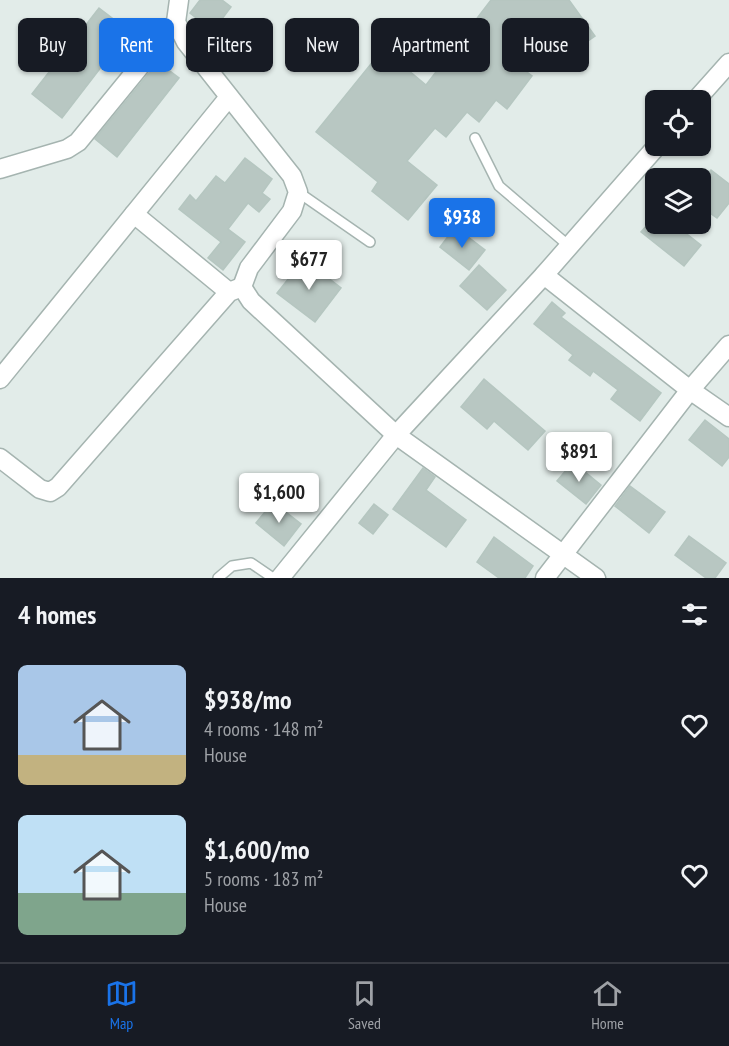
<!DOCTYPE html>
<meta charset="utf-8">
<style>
body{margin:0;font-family:"PT Sans Narrow",sans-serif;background:#20242c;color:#f1f3f6;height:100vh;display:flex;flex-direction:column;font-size:22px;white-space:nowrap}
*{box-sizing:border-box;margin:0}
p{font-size:20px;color:#9ea1a6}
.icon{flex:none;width:33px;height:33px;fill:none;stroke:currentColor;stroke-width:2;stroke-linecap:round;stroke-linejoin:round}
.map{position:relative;height:578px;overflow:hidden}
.panel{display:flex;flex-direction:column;background:#171b24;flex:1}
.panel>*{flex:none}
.guide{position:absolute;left:18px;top:18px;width:693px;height:54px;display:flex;gap:12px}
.tools{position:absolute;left:645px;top:90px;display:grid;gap:12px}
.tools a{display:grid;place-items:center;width:66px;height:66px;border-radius:9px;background:#171b24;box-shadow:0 2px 4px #0004;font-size:30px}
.price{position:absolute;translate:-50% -51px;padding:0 14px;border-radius:6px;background:#fff;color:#222;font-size:20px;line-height:39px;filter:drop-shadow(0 2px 3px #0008)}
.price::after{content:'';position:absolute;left:50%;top:36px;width:18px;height:14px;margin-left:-9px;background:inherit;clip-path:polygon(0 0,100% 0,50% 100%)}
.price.on{background:#1a73e8;color:#fff}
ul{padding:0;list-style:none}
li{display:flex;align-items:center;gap:18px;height:150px;padding:0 18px}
li span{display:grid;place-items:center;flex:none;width:168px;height:120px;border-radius:9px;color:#555}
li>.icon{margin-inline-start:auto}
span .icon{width:72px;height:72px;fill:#fffc;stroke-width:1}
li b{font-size:26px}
h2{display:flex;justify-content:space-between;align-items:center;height:72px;padding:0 18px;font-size:26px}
.tag{padding:0 21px;border-radius:9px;background:#171b24;box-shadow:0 2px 4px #0004;font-size:21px;line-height:54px}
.tag.on{background:#1a73e8;color:#fff}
.tabs{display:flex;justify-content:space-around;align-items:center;height:84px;border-top:2px solid #363941;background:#171b24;font-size:16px;color:#9ea1a6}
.tabs a{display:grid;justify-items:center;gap:3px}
.tabs .on{color:#1a73e8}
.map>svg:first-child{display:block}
.building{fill:#b8c7c2;stroke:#b5c6c0;stroke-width:1.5}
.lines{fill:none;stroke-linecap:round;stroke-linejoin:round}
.service-casing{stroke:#a5b4b0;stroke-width:12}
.minor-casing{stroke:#a5b4b0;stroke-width:21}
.tertiary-casing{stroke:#a5b4b0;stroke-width:21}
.service{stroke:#fff;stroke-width:9}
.minor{stroke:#fff;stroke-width:18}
.tertiary{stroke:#fff;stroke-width:18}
</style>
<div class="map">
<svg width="729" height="578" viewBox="0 0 729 578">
<rect width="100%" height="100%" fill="#e2ece9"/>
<g class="building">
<path d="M200,0H222L231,7L213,31L190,13Z"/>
<path d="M491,0H569L595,36L578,48L585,57L570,67L542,28L515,63L532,76L507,109L496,100L479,122L467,112L446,137L435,128L407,161L437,185L408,220L372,191L378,182L316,132L383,49L426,85Z"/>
<path d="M99,8L129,31L62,118L32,94Z"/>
<path d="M158,62L179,78L117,157L95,139Z"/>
<path d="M245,158L272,179L262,193L270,199L259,212L248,203L228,229L245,242L223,270L208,258L221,242L179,209L190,195L196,201L216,176L225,183Z"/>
<path d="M711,170L729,184V203L717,218L700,206V183Z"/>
<path d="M648,224H674L701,245L684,266L641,232Z"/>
<path d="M455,227L485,250L469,270L440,247Z"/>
<path d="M304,259L341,288L315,322L277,293Z"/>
<path d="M479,265L506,290L487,310L460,286Z"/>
<path d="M552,302L565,313L561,317L661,393L640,421L611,399L618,390L593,371L590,376L569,360L573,355L534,324Z"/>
<path d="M484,379L545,431L528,450L494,421L487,429L461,407Z"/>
<path d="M705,420L729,439V457L722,466L689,440Z"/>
<path d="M573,462L601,485L586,504L557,481Z"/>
<path d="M423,468L435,477L426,490L466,520L446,547L393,509Z"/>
<path d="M630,486L665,512L649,533L615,506Z"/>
<path d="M273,502L301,524L284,546L256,523Z"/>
<path d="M374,504L388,515L373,534L359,523Z"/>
<path d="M689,536L726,563L715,578H706L675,555Z"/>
<path d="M494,537L533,566L525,578H499L477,562Z"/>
</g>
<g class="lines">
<g class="service-casing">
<g id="service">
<path d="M475,138L499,186L569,246"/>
<path d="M298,192L370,242"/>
<path d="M218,578L232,566L251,563L273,578"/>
</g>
</g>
<g class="minor-casing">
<g id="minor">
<path d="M179,0L176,22L186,42L292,176L298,192L292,211L249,268L242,287L251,301L396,435L596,578"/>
<path d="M0,169L67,149L78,142L176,22"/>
<path d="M134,214L229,292"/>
<path d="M544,275L690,390L729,417"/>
<path d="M0,379L229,97"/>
<path d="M0,458L40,489L50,492L58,487L229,292L242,287"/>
<path d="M545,578L690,390L729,345"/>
</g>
</g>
<g class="tertiary-casing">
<g id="tertiary">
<path d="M696,100L729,63"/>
<path d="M280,578L396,435L544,275L657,146"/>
</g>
</g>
<use href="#service" class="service"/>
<use href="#minor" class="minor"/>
<use href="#tertiary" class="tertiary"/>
</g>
</svg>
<div class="tools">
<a><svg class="icon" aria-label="locate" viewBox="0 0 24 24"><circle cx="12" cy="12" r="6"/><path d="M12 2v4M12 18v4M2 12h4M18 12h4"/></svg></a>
<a><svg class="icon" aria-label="layers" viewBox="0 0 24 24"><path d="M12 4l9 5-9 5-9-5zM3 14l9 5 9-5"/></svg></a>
</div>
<b class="price on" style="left:462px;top:249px">$938</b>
<b class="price" style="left:309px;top:291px">$677</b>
<b class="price" style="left:579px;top:483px">$891</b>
<b class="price" style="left:279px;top:524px">$1,600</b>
<div class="guide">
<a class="tag">Buy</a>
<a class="tag on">Rent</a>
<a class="tag">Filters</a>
<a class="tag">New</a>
<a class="tag">Apartment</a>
<a class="tag">House</a>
</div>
</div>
<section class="panel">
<h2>4 homes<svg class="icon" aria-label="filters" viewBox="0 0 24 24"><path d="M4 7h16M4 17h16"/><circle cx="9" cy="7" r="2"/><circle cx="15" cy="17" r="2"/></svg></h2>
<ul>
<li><span style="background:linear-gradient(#a9c7e8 75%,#c2b280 0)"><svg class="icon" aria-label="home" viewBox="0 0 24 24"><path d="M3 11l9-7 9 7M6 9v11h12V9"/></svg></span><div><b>$938/mo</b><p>4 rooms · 148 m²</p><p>House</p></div><svg class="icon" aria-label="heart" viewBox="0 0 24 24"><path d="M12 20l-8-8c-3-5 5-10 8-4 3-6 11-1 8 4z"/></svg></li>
<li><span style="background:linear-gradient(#bfe0f5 65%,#7fa58c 0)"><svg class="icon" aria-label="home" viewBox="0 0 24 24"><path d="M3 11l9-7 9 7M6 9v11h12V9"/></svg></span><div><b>$1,600/mo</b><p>5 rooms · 183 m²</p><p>House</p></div><svg class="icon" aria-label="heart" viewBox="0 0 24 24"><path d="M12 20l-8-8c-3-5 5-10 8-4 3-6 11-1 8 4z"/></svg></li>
</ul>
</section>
<nav class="tabs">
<a class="on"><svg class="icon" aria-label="map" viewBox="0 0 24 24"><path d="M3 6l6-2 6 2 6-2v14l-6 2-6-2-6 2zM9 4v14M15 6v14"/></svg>Map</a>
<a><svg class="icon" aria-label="saved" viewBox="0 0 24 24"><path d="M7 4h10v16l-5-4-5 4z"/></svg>Saved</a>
<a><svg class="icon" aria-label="home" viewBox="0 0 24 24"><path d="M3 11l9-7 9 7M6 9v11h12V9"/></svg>Home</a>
</nav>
